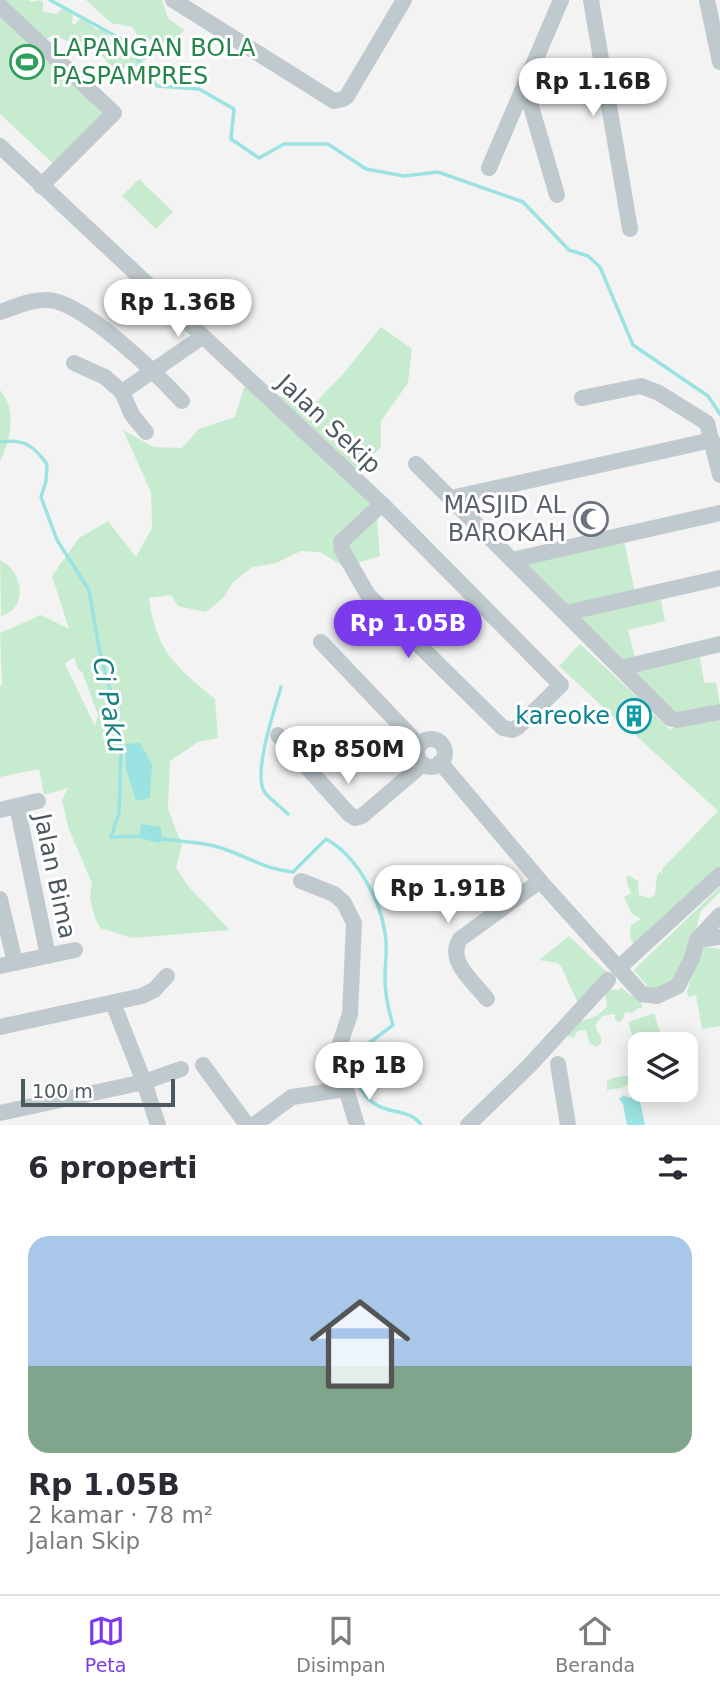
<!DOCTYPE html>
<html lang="id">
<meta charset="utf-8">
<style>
body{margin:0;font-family:"DejaVu Sans",sans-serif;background:#f7f7f7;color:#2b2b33;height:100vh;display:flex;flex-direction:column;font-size:26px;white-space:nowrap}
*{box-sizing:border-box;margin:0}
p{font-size:23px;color:#7c7c81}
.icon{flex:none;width:38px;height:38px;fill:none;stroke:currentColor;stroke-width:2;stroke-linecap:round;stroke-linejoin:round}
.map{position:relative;height:1125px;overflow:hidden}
.drawer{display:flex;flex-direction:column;background:#fff;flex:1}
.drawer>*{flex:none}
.tools{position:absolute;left:628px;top:1032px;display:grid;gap:14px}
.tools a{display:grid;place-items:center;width:70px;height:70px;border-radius:14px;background:#fff;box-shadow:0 4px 18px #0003;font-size:35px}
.scale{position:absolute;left:21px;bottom:18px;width:154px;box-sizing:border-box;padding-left:7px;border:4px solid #4c595e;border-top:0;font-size:19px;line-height:24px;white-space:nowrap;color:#4c595e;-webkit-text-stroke:5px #fff;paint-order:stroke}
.price{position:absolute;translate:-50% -60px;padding:0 16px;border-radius:24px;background:#fff;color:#222;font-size:23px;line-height:46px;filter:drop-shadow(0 2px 4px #0008)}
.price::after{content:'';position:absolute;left:50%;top:42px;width:21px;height:16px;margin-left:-10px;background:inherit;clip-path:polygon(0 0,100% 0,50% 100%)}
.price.current{background:#7c3aed;color:#fff}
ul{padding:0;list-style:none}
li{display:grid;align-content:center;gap:14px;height:371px;padding:0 28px}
li span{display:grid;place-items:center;height:217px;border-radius:21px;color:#555}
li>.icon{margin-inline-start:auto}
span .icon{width:126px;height:126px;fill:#fffc;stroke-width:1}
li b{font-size:30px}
h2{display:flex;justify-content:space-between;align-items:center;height:84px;padding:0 28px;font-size:30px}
.tab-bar{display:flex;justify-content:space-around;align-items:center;height:98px;border-top:2px solid #e1e1e2;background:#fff;font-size:19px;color:#7c7c81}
.tab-bar a{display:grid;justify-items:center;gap:4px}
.tab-bar .current{color:#7c3aed}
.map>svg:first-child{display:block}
.green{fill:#c7ebce;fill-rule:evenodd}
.water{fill:#9ae3e2}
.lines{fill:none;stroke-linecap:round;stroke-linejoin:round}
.stream{stroke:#9ae3e2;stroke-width:3.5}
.minor{stroke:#c0c9cd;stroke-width:16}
.labels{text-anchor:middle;stroke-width:6;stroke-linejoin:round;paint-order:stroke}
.leisure-label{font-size:24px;fill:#27864d;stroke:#fff;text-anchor:start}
.street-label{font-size:24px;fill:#4c595e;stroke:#fff}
.worship-label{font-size:24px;fill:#5b616d;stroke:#fff;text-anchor:end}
.culture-label{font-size:24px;fill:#0d838f;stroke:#fff;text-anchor:end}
.water-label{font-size:26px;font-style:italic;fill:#1b8282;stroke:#fff}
</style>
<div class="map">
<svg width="720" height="1125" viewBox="0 0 720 1125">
<rect width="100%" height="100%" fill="#f4f3f3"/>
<g class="green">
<path d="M0,0H28L32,2L40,0L43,2V12L56,14L62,9H69L73,15L72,24L75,25L79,19L83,18L97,30L100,28L106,30L110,42L116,46L121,45L127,37L135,38L145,51L146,58C139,70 125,68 112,68L94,45L87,50L54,35L36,44L109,115L57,167L0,114Z"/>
<path d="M86,0H162L168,18L184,30L174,41C167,40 165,42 159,42C152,42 148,37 140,39L132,27L111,23Z"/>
<path d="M139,179L173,212L156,229L122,196Z"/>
<path d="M381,327L412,349L408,383L381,421V447L348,480L376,507L380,556L344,567L320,552L301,551L276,563L252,567L233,582L224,597L206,612L178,606L171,595L149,598C156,651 175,666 215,699L218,738L198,742L170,761L168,809L182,845L176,868L188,886L230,930L132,938L100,928L95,918L90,898L92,883L68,827L62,800L68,788L44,795L39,769L0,777V685H2L0,633L41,615L69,629L52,576L79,538L108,521L136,557L152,528L151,492L123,430L154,447L182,448L199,429L235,417L244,387L314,404L343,374ZM74,657L78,669L82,672L98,715L95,726L65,664Z"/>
<path d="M0,390C17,409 11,440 0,461Z"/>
<path d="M624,540L635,593L562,607L518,564Z"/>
<path d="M0,560C23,570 29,609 1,616Z"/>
<path d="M661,600L665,621L628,630L635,658L620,662L574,616Z"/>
<path d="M580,644L639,699L617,720L559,666Z"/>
<path d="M700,657L704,683L716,682L720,705L673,715L630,671Z"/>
<path d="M651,712L670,729L720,720V878L635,946L630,937L631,925L641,919L632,914L624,897L631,893L626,880L628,875L638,881L639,895L650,898L655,895L657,876L660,871L663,875L662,869L718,811L631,731Z"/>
<path d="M720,887V892L700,912C700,919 684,973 680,979C678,983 671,987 667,990L650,989L634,970Z"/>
<path d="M569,936L612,977L581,1010L561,966L557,963L539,960Z"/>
<path d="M707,947L720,949V1026L702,1029L696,995L689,997L687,992L699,950Z"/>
<path d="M622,988L629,994L643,1000L641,1004L643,1008H638L632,1013L625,1012L623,1019L619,1022L615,1020V1014L602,1016L595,1026L601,1038V1043L596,1047L589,1043L586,1030L577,1031L574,1038L568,1036L564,1029L573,1014L582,1021L596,1016L607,1007L605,994L607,989L616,990Z"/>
<path d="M654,1013L664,1045H640V1059L628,1022Z"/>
<path d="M636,1072H640V1082L636,1081L621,1088L607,1090V1081C616,1074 627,1079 636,1072Z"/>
</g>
<g class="water">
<path d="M140,743L152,764L150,798L136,801L126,769L125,744Z"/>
<path d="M141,824L161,827L162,840L159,843L139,838Z"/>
<path d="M637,1093L641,1096L640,1101L645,1125H627L623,1104L619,1099L624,1095L629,1098Z"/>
</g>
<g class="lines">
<g class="stream">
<path d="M50,0L123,40L157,86L199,89L234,109L231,139L259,158L284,144H328L366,169L404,176L438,172L523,202L569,250L588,256L600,267L633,345L708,396L720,414"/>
<path d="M0,442C24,439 33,445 47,464L46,481L41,497L57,540L89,590L99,648L117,715L121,751L119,813L111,837L141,836"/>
<path d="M281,687C275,708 253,772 264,791C269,799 281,807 288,814"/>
<path d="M159,838C177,842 196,841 214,846C243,853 261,869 293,872L326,839C357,856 380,899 385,933C388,948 385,962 385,977C385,994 388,1009 393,1025L361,1049L352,1066C356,1080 361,1095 375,1104C389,1114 411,1109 421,1125"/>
</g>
<g class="minor">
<path d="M173,0L334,101L343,99L347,96L404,0"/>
<path d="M591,0L630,229"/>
<path d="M707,0L720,62"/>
<path d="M0,6L114,113L41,186"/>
<path d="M525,86L557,195"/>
<path d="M0,146L382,504L561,685L518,727L512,730L503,728L368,595L342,550L341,542L382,504"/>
<path d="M489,168L561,0"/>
<path d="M0,312C15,307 31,299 48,300C84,302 157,374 182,401"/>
<path d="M74,363L105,377L122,392L132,415L146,432"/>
<path d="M122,392L202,337"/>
<path d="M582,398L641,386L659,393L707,423L720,475"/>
<path d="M416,464L670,718L677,720L720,712"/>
<path d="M451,498L712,440"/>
<path d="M512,560L720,513"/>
<path d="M566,613L720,578"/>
<path d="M321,642L419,745"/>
<path d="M621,668L720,644"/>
<path d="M278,735L349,814L355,818L362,816L423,764"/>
<circle cx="431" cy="753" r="14"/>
<path d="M440,762L540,881L642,994L657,996L678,986L692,958L697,940L720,915"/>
<path d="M17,806L48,956"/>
<path d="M0,810L38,801"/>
<path d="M301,881L334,894L344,903L354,923L350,1014L334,1062V1070L346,1089L357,1125"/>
<path d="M0,899L15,963"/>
<path d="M697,940L720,937"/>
<path d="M623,964L720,875"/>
<path d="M0,966L75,950"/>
<path d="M487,999C474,982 446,961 460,939L540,881"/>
<path d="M113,1003L144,1082L158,1125"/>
<path d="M0,1027L142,996L154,990L167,976"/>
<path d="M558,1064L568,1125"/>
<path d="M203,1065L247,1125"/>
<path d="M0,1113L144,1082L181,1069"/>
<path d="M254,1125L292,1097L346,1089"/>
<path d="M468,1125L529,1066L608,980"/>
</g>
</g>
<defs>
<g id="stadium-ring" transform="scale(1.75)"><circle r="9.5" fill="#fff" stroke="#2e9e5b" stroke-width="1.5"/><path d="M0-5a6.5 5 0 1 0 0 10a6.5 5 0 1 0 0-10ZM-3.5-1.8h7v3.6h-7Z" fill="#2e9e5b"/></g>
<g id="mosque-ring" transform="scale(1.75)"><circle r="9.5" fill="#fff" stroke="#6b7280" stroke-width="1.5"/><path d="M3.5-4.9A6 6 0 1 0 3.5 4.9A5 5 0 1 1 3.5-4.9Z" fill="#6b7280"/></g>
<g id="building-ring" transform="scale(1.75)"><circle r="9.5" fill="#fff" stroke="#0f9aa8" stroke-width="1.5"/><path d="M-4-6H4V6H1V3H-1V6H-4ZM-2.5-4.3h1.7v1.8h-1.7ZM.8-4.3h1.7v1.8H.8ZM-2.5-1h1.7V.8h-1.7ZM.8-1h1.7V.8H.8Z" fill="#0f9aa8"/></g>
</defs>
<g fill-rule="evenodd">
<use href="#stadium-ring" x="27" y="62"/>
<use href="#mosque-ring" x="591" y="519"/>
<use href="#building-ring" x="634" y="716"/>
</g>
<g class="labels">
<g class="leisure-label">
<text x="52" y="56">LAPANGAN BOLA<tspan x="52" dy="28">PASPAMPRES</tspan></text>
</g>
<g class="street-label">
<text transform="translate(329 424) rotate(43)" y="8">Jalan Sekip</text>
<text transform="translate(55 876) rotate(78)" y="8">Jalan Bima</text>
</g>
<g class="worship-label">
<text x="566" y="513">MASJID AL<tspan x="566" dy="28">BAROKAH</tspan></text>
</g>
<g class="culture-label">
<text x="610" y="724">kareoke</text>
</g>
<g class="water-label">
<text transform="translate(110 705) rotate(80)" y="9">Ci Paku</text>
</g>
</g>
</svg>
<div class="tools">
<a><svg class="icon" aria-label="layers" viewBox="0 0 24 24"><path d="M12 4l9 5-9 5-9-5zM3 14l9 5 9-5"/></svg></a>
</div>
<div class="scale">100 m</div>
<b class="price" style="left:593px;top:118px">Rp 1.16B</b>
<b class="price" style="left:178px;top:339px">Rp 1.36B</b>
<b class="price current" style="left:408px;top:660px">Rp 1.05B</b>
<b class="price" style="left:348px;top:786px">Rp 850M</b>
<b class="price" style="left:448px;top:925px">Rp 1.91B</b>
<b class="price" style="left:369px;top:1102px">Rp 1B</b>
</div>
<section class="drawer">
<h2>6 properti<svg class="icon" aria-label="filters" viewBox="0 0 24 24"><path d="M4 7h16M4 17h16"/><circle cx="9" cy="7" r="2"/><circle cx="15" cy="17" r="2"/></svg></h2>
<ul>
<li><span style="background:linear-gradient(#a9c7e8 60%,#7fa58c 0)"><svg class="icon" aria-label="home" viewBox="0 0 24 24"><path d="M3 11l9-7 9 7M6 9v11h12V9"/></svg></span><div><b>Rp 1.05B</b><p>2 kamar · 78 m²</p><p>Jalan Skip</p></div></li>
</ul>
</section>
<nav class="tab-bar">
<a class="current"><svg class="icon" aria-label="map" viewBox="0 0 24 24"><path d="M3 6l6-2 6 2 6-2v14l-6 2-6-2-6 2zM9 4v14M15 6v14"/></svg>Peta</a>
<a><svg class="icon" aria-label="saved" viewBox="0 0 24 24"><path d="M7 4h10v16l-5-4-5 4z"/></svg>Disimpan</a>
<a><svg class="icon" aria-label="home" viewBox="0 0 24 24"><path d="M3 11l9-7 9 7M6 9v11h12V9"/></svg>Beranda</a>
</nav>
